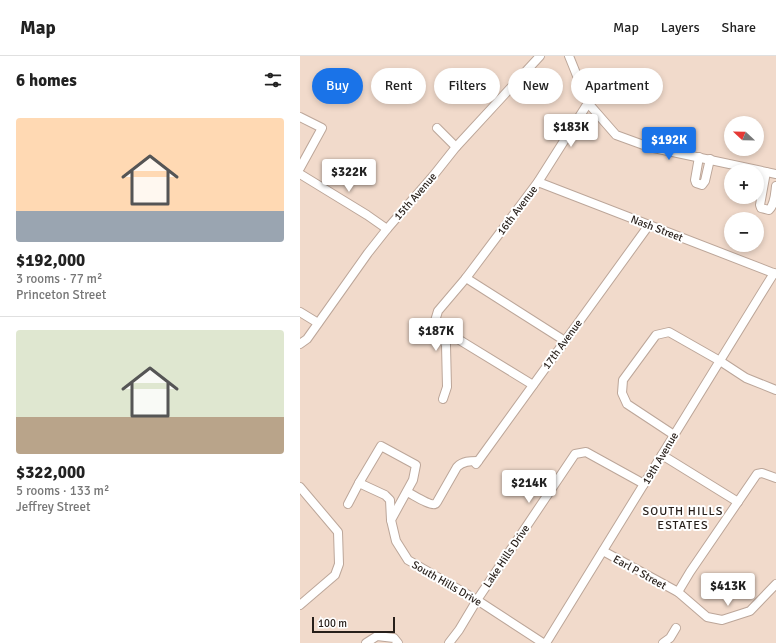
<!DOCTYPE html>
<meta charset="utf-8">
<style>
body{margin:0;font-family:Signika,sans-serif;background:#f2f2f2;color:#222;height:100vh;display:flex;flex-direction:column;font-size:15px;white-space:nowrap}
*{box-sizing:border-box;margin:0}
p{font-size:13px;color:#767676}
.icon{flex:none;width:22px;height:22px;fill:none;stroke:currentColor;stroke-width:2;stroke-linecap:round;stroke-linejoin:round}
.map{position:relative;flex:1;overflow:hidden}
.panel{display:flex;flex-direction:column;background:#fff;width:300px}
.panel>*{flex:none}
.top-card{position:absolute;left:12px;top:12px;width:380px;height:36px;display:flex;gap:8px}
.needle{width:26px;rotate:292deg}
.controls{position:absolute;left:424px;top:60px;display:grid;gap:8px}
.controls a{display:grid;place-items:center;width:40px;height:40px;border-radius:50%;background:#fff;box-shadow:0 2px 6px #0003;font-size:20px}
.scale{position:absolute;left:12px;bottom:10px;width:83px;box-sizing:border-box;padding-left:4px;border:2px solid #271f1a;border-top:0;font-size:11px;line-height:14px;white-space:nowrap;color:#271f1a;-webkit-text-stroke:3px #fff;paint-order:stroke}
.price{position:absolute;translate:-50% -34px;padding:0 9px;border-radius:4px;background:#fff;color:#222;font-size:13px;line-height:26px;filter:drop-shadow(0 1px 2px #0008)}
.price::after{content:'';position:absolute;left:50%;top:24px;width:12px;height:9px;margin-left:-6px;background:inherit;clip-path:polygon(0 0,100% 0,50% 100%)}
.price.current{background:#1a73e8;color:#fff}
ul{padding:0;list-style:none}
li{display:grid;align-content:center;gap:8px;height:212px;padding:0 16px}
li+li{border-top:1px solid #e0e0e0}
li span{display:grid;place-items:center;height:124px;border-radius:4px;color:#555}
li>.icon{margin-inline-start:auto}
span .icon{width:72px;height:72px;fill:#fffc;stroke-width:1}
li b{font-size:17px}
h2{display:flex;justify-content:space-between;align-items:center;height:48px;padding:0 16px;font-size:17px}
.chip{padding:0 14px;border-radius:18px;background:#fff;box-shadow:0 2px 6px #0003;font-size:14px;line-height:36px}
.chip.current{background:#1a73e8;color:#fff}
header{display:flex;align-items:center;gap:24px;box-sizing:border-box;height:56px;padding:0 20px;background:#fff;border-bottom:1px solid #e0e0e0}
header strong{font-size:19px}
nav{display:flex;gap:22px;margin-inline-start:auto;font-size:14px}
main{display:flex;flex:1;min-height:0}
.map>svg:first-child{display:block}
.lines{fill:none;stroke-linecap:round;stroke-linejoin:round}
.minor-casing{stroke:#bca699;stroke-width:10}
.minor{stroke:#fff;stroke-width:8}
.labels{text-anchor:middle;stroke-width:4;stroke-linejoin:round;paint-order:stroke}
.street-label{font-size:11px;fill:#271f1a;stroke:#fff}
.neighbourhood-label{font-size:12px;letter-spacing:1px;fill:#271f1a;stroke:#fff}
</style>
<header>
<strong>Map</strong>
<nav><a>Map</a><a>Layers</a><a>Share</a></nav>
</header>
<main>
<section class="panel">
<h2>6 homes<svg class="icon" aria-label="filters" viewBox="0 0 24 24"><path d="M4 7h16M4 17h16"/><circle cx="9" cy="7" r="2"/><circle cx="15" cy="17" r="2"/></svg></h2>
<ul>
<li><span style="background:linear-gradient(#ffd9b3 75%,#9aa5b1 0)"><svg class="icon" aria-label="home" viewBox="0 0 24 24"><path d="M3 11l9-7 9 7M6 9v11h12V9"/></svg></span><div><b>$192,000</b><p>3 rooms · 77 m²</p><p>Princeton Street</p></div></li>
<li><span style="background:linear-gradient(#dfe7d0 70%,#b9a48a 0)"><svg class="icon" aria-label="home" viewBox="0 0 24 24"><path d="M3 11l9-7 9 7M6 9v11h12V9"/></svg></span><div><b>$322,000</b><p>5 rooms · 133 m²</p><p>Jeffrey Street</p></div></li>
</ul>
</section>
<div class="map">
<svg width="476" height="587" viewBox="0 0 476 587">
<rect width="100%" height="100%" fill="#f1dacb"/>
<g class="lines">
<g class="minor-casing">
<g id="minor">
<path d="M269,0L288,47L316,79L349,91L476,118"/>
<path d="M0,61L22,72L0,112"/>
<path d="M137,72L156,91"/>
<path d="M399,101L395,124L396,127L402,129L405,125L410,103"/>
<path d="M466,116L460,149L461,152L469,154C475,148 475,138 476,130"/>
<path d="M0,118L67,159L87,173"/>
<path d="M238,126L476,218"/>
<path d="M166,222L265,285"/>
<path d="M0,256L18,267"/>
<path d="M153,280L233,329"/>
<path d="M0,288L7,283L68,197L87,173L133,120L156,91L240,0"/>
<path d="M143,343L147,331L146,289L135,265L138,255L166,222L238,126L288,47"/>
<path d="M374,379L327,348L322,337L323,324L356,279L369,276L420,305L446,322L476,334"/>
<path d="M362,399L438,446"/>
<path d="M176,408L349,169"/>
<path d="M59,427L85,439L90,444L91,464"/>
<path d="M0,431L38,476L39,508L35,519L0,549"/>
<path d="M107,436C112,438 130,450 135,448C136,448 136,447 137,446L157,411C163,405 170,405 178,405"/>
<path d="M48,448L59,427L81,390L116,409L113,424L91,464L96,485L108,504L177,544L243,587"/>
<path d="M303,495L378,536L407,561L422,564L450,555L476,528"/>
<path d="M378,536L390,516L457,418L462,417L476,422"/>
<path d="M66,587L77,580L94,582L98,587"/>
<path d="M149,587L159,574L177,544L275,398L286,396L344,428"/>
<path d="M246,587L474,217"/>
<path d="M363,587L370,582L376,572"/>
</g>
</g>
<use href="#minor" class="minor"/>
</g>
<g class="labels">
<g class="street-label">
<text transform="translate(115 140) rotate(-49)" y="4">15th Avenue</text>
<text transform="translate(217 154) rotate(-53)" y="4">16th Avenue</text>
<text transform="translate(357 172) rotate(21)" y="4">Nash Street</text>
<text transform="translate(262 288) rotate(-54)" y="4">17th Avenue</text>
<text transform="translate(360 402) rotate(-59)" y="4">19th Avenue</text>
<text transform="translate(206 500) rotate(-56)" y="4">Lake Hills Drive</text>
<text transform="translate(340 516) rotate(29)" y="4">Earl P Street</text>
<text transform="translate(147 527) rotate(30)" y="4">South Hills Drive</text>
</g>
<g class="neighbourhood-label">
<text x="383" y="459">SOUTH HILLS<tspan x="383" dy="14">ESTATES</tspan></text>
</g>
</g>
</svg>
<div class="controls">
<a><svg class="needle" viewBox="-14 -14 28 28"><path d="M0-13l5 13h-10z" fill="#e53935"/><path d="M0 13l5-13h-10z" fill="#767676"/></svg></a>
<a>+</a>
<a>−</a>
</div>
<div class="scale">100 m</div>
<b class="price" style="left:271px;top:92px">$183K</b>
<b class="price current" style="left:369px;top:105px">$192K</b>
<b class="price" style="left:49px;top:137px">$322K</b>
<b class="price" style="left:136px;top:296px">$187K</b>
<b class="price" style="left:229px;top:448px">$214K</b>
<b class="price" style="left:428px;top:551px">$413K</b>
<div class="top-card">
<a class="chip current">Buy</a>
<a class="chip">Rent</a>
<a class="chip">Filters</a>
<a class="chip">New</a>
<a class="chip">Apartment</a>
</div>
</div>
</main>
